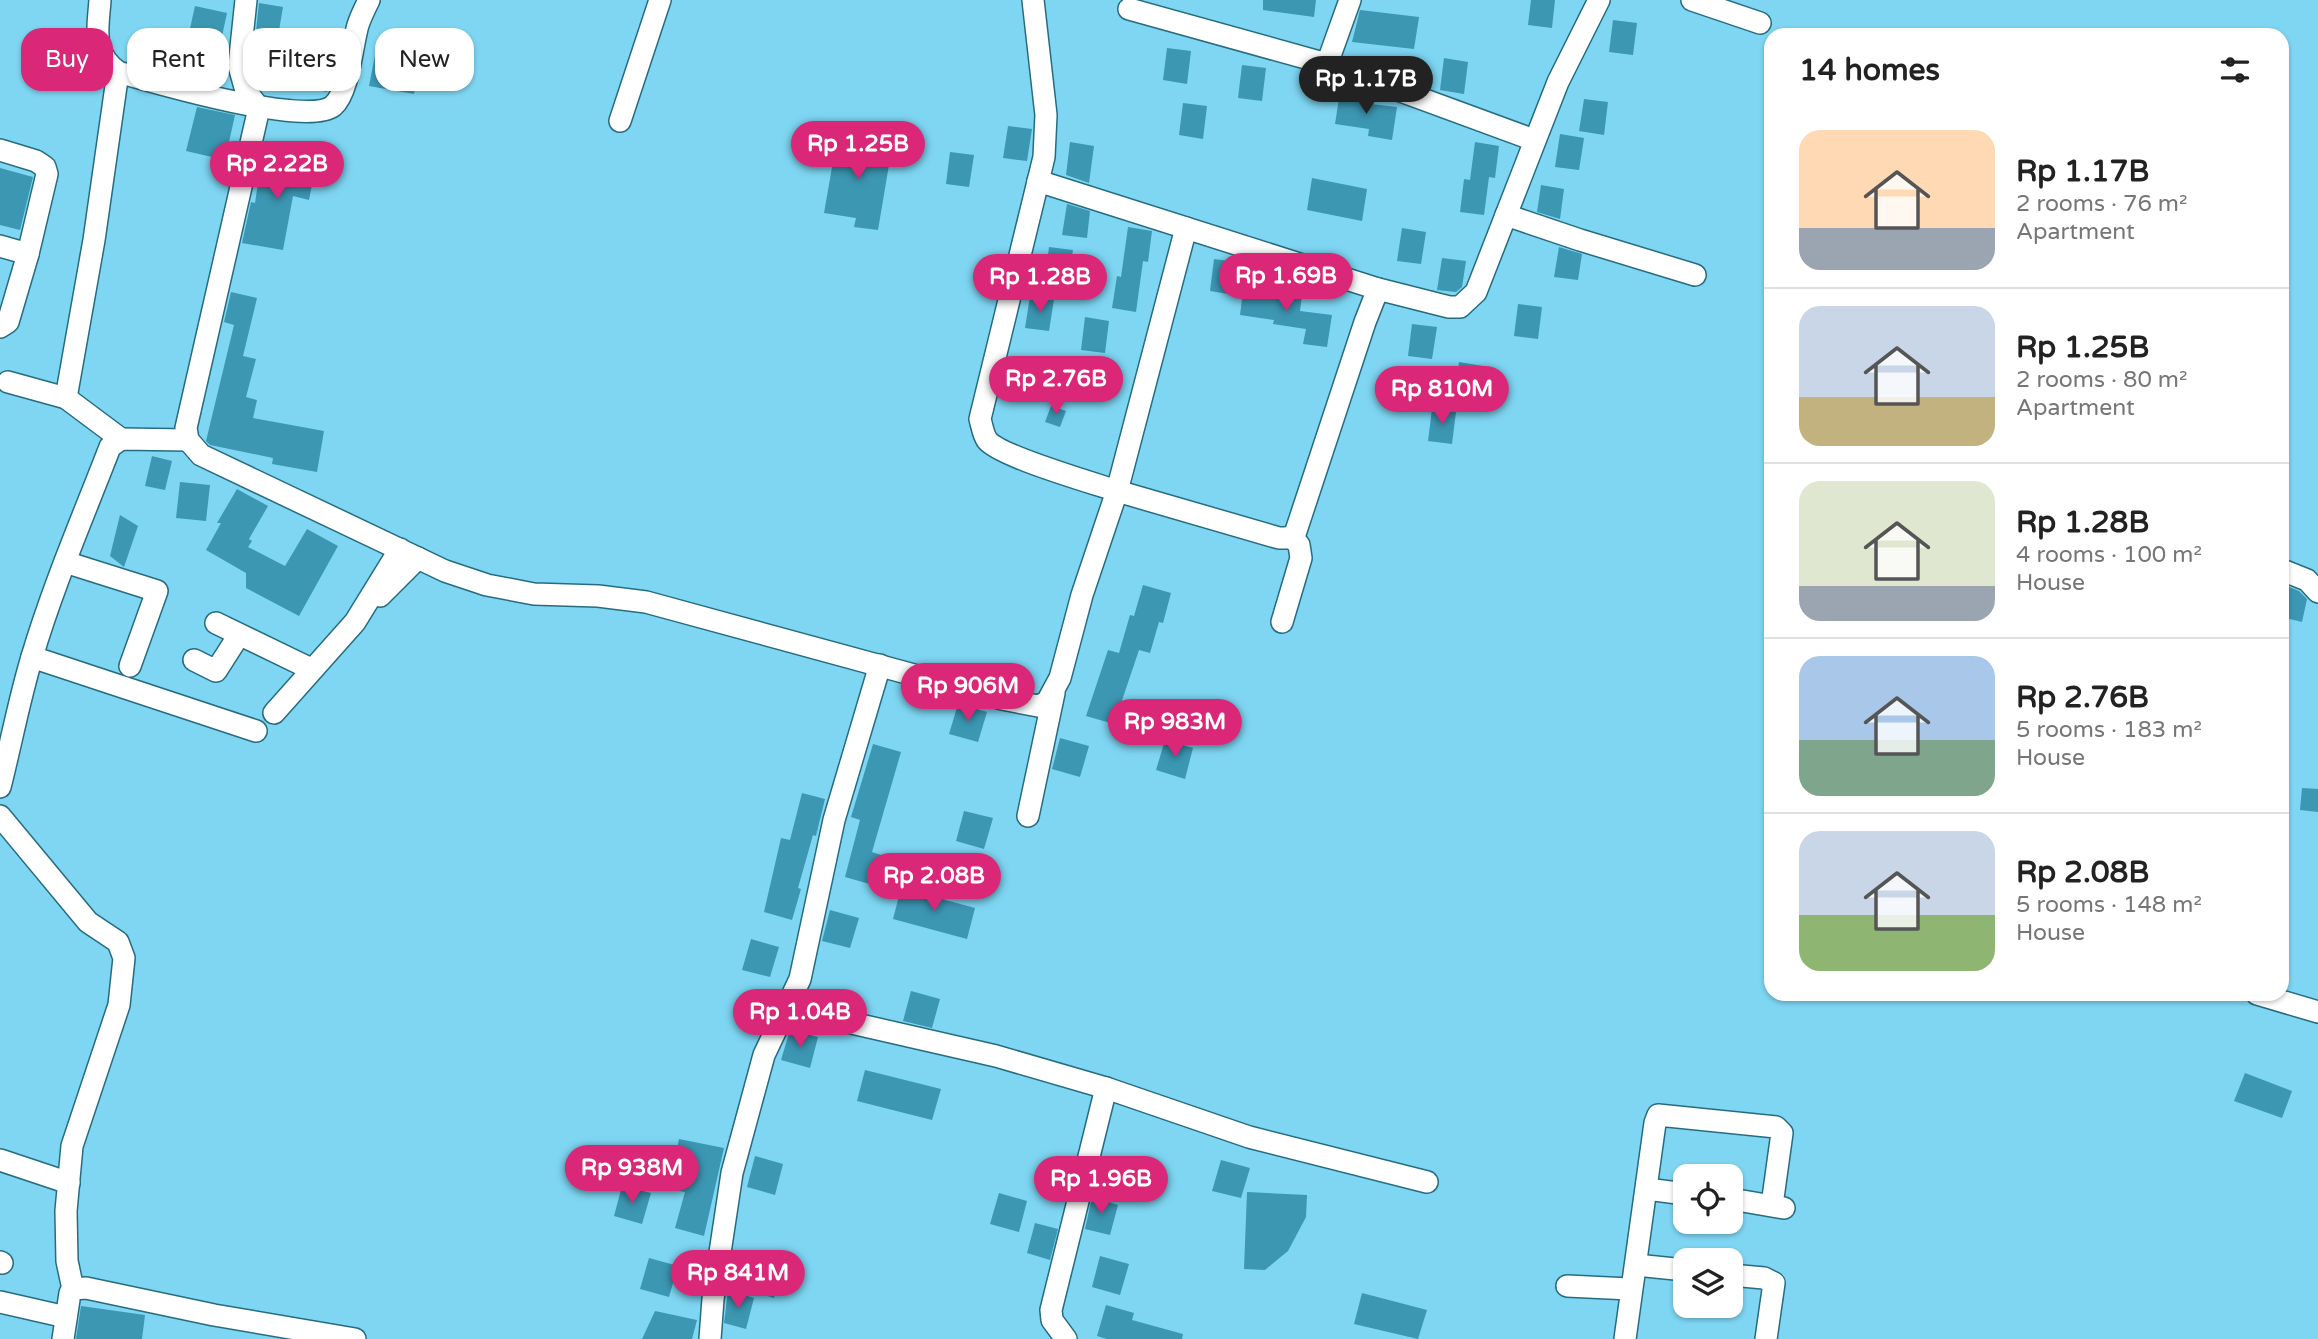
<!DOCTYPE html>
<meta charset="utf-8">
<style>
body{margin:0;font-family:"Varela Round",sans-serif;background:#f6f6f6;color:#222;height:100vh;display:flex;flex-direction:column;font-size:26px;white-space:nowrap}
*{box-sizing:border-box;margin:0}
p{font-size:23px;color:#767676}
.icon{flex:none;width:38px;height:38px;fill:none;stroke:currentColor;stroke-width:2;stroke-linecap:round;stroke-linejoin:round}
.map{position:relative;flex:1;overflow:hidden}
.sheet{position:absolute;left:1764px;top:28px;width:525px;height:973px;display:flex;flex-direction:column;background:#fff;border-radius:21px;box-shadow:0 2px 5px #0004}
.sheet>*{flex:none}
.top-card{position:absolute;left:21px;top:28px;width:665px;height:63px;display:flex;gap:14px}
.buttons{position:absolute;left:1673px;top:1164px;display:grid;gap:14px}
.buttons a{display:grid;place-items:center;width:70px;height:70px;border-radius:14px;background:#fff;box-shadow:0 2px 5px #0004;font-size:35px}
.price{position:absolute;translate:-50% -60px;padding:0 16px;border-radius:24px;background:#db2777;color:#fff;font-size:23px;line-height:46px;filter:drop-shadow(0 2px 4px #0008)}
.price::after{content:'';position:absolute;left:50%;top:42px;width:21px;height:16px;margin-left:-10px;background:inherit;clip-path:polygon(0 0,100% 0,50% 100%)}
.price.current{background:#222;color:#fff}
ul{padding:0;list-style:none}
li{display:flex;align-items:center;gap:21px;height:175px;padding:0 35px}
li+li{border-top:2px solid #e0e0e0}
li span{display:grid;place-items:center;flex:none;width:196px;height:140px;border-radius:21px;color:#555}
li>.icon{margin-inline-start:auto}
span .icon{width:84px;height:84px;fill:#fffc;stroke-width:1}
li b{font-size:30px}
h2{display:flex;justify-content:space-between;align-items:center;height:84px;padding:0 35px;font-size:30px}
.tag{padding:0 24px;border-radius:21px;background:#fff;box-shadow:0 2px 5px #0004;font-size:24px;line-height:63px}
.tag.current{background:#db2777;color:#fff}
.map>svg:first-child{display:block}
.building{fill:#3c97b3}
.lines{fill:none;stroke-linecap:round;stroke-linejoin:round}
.street-casing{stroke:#266c80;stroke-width:24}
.street{stroke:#fff;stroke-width:21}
</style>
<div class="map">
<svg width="2318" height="1339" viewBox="0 0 2318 1339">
<rect width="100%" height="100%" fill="#7ed6f3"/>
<g class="building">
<path d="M1263,0H1316L1314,17L1263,10Z"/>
<path d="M1531,0H1555L1552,28L1528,25Z"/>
<path d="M259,3L283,7L275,54L254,50Z"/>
<path d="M195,6L227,13L217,59L185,51Z"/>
<path d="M1360,10L1419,17L1414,49L1352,42Z"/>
<path d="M1613,20L1637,23L1633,55L1609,52Z"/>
<path d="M316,42L340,47L327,92L306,88Z"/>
<path d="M377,45L421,53L414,94L369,86Z"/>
<path d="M1167,48L1191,51L1187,84L1163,80Z"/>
<path d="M1444,58L1468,62L1464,94L1440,90Z"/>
<path d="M1242,65L1266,68L1262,101L1238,98Z"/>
<path d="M1340,92L1364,95L1362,103L1397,107L1392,140L1368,136L1369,129L1335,124Z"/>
<path d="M1584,99L1608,102L1604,135L1579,131Z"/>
<path d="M1183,103L1207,106L1203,139L1179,135Z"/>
<path d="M197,107L235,115L225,160L186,151Z"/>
<path d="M1008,126L1032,129L1027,161L1003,158Z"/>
<path d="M838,133L862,136L861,143L892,147L878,230L854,227L856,218L824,213Z"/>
<path d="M1560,134L1584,138L1579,170L1555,167Z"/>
<path d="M1070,142L1094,146L1089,183L1066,175Z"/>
<path d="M1475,142L1499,146L1495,178L1489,177L1484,215L1460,212L1464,179L1470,180Z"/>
<path d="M950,152L974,155L969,187L946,184Z"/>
<path d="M262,157L316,164L309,200L293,196L283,250L242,243L251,202L255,203Z"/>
<path d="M0,168L33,177L20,230L0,225Z"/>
<path d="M1312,178L1367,189L1362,221L1307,210Z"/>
<path d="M1541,185L1564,189L1560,219L1537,212Z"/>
<path d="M1067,204L1090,211L1087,238L1062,235Z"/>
<path d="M1128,227L1152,231L1148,262L1143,261L1136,312L1112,308L1117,276L1121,277Z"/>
<path d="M1402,228L1426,232L1421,264L1397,261Z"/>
<path d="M1049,247L1073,250L1068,282L1045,279Z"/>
<path d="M1559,247L1582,254L1578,280L1554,277Z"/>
<path d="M1442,258L1466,261L1462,287L1456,292L1437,290Z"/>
<path d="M1214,259L1238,262L1234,295L1210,291Z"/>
<path d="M1244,283L1268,287L1267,290L1302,295L1300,311L1332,315L1327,347L1303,344L1306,329L1273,324L1274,320L1240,315Z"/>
<path d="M231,292L257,298L243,356L256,359L246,397L257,400L253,418L324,431L317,472L272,464L273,458L210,445L206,441L234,325L224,322Z"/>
<path d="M1030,296L1054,299L1049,331L1025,328Z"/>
<path d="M1518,304L1542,307L1538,339L1514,336Z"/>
<path d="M1085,317L1109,321L1105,353L1081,350Z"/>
<path d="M1412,324L1437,327L1432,359L1408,356Z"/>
<path d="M1459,362L1483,366L1479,398L1455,394Z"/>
<path d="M1051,406L1066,411L1060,427L1045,422Z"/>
<path d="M1432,409L1456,412L1452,444L1428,441Z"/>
<path d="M152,456L172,461L165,490L145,486Z"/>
<path d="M180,482L210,485L206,521L176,518Z"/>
<path d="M237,489L268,506L249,539L252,541L248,547L285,566L307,529L338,546L299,616L246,588V573L206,550L221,523H217Z"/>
<path d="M120,515L138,526L124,567L110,556Z"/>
<path d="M2282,584L2299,591L2307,599L2302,622L2282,617Z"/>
<path d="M1143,585L1171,593L1163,623L1159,622L1150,653L1139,650L1114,724L1086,716L1108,650L1119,653L1130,615L1134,616Z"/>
<path d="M958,704L987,712L978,742L949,734Z"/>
<path d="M1060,738L1089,746L1080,777L1052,769Z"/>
<path d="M1165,740L1193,748L1185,779L1156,770Z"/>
<path d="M873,744L901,752L872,852L881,855L873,885L845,877L860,820L851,817Z"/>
<path d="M2302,788L2318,789V812L2300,810Z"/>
<path d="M802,793L825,799L816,836L813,835L798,888L801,889L792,920L764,912L781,838L790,840Z"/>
<path d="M964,811L993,818L984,849L956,841Z"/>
<path d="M901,888L975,908L967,939L893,919Z"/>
<path d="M830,910L859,918L850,948L822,941Z"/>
<path d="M751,939L779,947L770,977L742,970Z"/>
<path d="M911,991L940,999L932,1028L903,1021Z"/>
<path d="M790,1030L818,1037L810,1068L781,1060Z"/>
<path d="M865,1070L941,1089L932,1120L857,1101Z"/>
<path d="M2245,1073L2292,1091L2282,1118L2234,1101Z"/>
<path d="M679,1139L724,1148L704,1236L675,1228L685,1192L669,1189Z"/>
<path d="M755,1156L783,1164L775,1195L747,1187Z"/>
<path d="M1221,1160L1250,1168L1241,1198L1212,1191Z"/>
<path d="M622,1186L651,1193L642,1224L614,1216Z"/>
<path d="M1247,1192L1307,1195L1306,1217L1288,1251L1265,1270L1244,1269Z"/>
<path d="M999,1193L1027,1201L1019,1232L990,1224Z"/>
<path d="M1092,1197L1118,1205L1110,1235L1085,1229Z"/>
<path d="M1035,1223L1058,1229L1050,1260L1027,1253Z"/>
<path d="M1100,1256L1129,1264L1120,1295L1092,1287Z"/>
<path d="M649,1258L678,1266L669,1297L640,1289Z"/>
<path d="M754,1259L782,1266L774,1298L746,1289Z"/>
<path d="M728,1290L754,1298L746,1329L724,1323Z"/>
<path d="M1362,1293L1427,1310L1418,1339L1354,1324Z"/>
<path d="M1106,1305L1134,1313L1132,1320L1183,1334L1182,1339H1107L1097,1336Z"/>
<path d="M81,1306L145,1315L142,1339H76Z"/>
<path d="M655,1311L697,1320L692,1339H642Z"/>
</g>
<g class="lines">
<g class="street-casing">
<g id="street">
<path d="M100,0C98,30 91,52 118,72C153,82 306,127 333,106C349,92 352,45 358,25C361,16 365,8 369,0"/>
<path d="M246,0L239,66L246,91L259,108L186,428L188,440L201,455L445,571L487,585L534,594L598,596L646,602L1002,699L1038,706L1047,702L1060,678L1082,595L1117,491L1279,538H1288L1295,534L1365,322L1378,289L1449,307H1460L1476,292L1558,82L1599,0"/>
<path d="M1033,0L1046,115L1044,157L980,419C982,426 983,434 987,440C999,456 1093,483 1117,491L1186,228"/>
<path d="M1692,0L1760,23"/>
<path d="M1129,9L1327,64L1534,140"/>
<path d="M1327,64L1350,0"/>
<path d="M620,121L660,0"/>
<path d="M0,150L36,161L45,167L47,174L28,254L8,322L0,327"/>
<path d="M1038,181L1378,289"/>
<path d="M1506,215L1580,240L1695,275"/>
<path d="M0,246L28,254"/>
<path d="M8,382L66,398L121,439"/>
<path d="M66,398L94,240L118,72"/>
<path d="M65,562L157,591L130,666"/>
<path d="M2282,570L2307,580L2318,592"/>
<path d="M380,596L418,558"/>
<path d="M1282,622L1301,558L1299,545L1291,536"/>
<path d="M216,623L311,669"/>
<path d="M32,657L256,731"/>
<path d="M194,660L216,671L239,635"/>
<path d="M274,713L355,622L400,549"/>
<path d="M0,787C11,744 19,700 32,657C53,586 83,517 110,447L121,439L188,440"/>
<path d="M0,816L88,922L118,942L124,958L119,1005L72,1146L66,1211L67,1261L73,1289"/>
<path d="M1028,816L1054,693"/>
<path d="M2257,994L2318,1012"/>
<path d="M786,1008L996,1056L1106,1088L1249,1137L1427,1182"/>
<path d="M0,1160L69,1183"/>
<path d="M1647,1189L1685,1194"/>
<path d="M1731,1199L1784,1208"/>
<path d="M0,1262L2,1263"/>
<path d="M1636,1265L1685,1270"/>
<path d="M1731,1275L1764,1278L1774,1283L1766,1339"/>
<path d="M1567,1286L1630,1289"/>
<path d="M0,1302L66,1317"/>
<path d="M63,1339L70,1293L73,1289L86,1288L214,1315L355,1339"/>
<path d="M710,1339L713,1299L732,1173L764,1055L800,979L834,820L880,665"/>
<path d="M1066,1339L1052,1320L1051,1310L1106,1088"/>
<path d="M1625,1339L1655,1123L1658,1115L1776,1127L1782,1133L1772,1205"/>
</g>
</g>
<use href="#street" class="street"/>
</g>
</svg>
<div class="buttons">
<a><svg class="icon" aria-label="locate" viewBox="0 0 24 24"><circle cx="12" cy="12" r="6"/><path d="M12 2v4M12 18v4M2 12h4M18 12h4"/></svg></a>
<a><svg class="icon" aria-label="layers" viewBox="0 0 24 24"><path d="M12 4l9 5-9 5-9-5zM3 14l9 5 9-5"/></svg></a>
</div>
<b class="price current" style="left:1366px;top:116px">Rp 1.17B</b>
<b class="price" style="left:858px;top:181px">Rp 1.25B</b>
<b class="price" style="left:277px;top:201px">Rp 2.22B</b>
<b class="price" style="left:1286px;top:313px">Rp 1.69B</b>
<b class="price" style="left:1040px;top:314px">Rp 1.28B</b>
<b class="price" style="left:1056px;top:416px">Rp 2.76B</b>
<b class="price" style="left:1442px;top:426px">Rp 810M</b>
<b class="price" style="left:968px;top:723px">Rp 906M</b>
<b class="price" style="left:1175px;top:759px">Rp 983M</b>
<b class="price" style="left:934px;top:913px">Rp 2.08B</b>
<b class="price" style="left:800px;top:1049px">Rp 1.04B</b>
<b class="price" style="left:632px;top:1205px">Rp 938M</b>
<b class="price" style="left:1101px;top:1216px">Rp 1.96B</b>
<b class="price" style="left:738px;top:1310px">Rp 841M</b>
<div class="top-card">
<a class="tag current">Buy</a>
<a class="tag">Rent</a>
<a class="tag">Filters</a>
<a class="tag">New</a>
</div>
<section class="sheet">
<h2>14 homes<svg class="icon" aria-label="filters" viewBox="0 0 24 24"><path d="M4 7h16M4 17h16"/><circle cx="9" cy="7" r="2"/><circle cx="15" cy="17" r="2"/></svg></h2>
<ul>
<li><span style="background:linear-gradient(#ffd9b3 70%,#9aa5b1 0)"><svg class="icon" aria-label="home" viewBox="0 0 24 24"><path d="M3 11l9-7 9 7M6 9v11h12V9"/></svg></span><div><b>Rp 1.17B</b><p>2 rooms · 76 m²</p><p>Apartment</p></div></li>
<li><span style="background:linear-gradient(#c9d6e8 65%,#c2b280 0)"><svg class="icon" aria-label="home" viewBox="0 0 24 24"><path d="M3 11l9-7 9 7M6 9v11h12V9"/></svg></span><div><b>Rp 1.25B</b><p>2 rooms · 80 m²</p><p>Apartment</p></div></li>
<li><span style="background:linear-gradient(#dfe7d0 75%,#9aa5b1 0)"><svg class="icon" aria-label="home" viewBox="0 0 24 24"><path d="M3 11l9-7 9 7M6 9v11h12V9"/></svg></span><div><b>Rp 1.28B</b><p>4 rooms · 100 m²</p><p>House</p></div></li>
<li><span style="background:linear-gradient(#a9c7e8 60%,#7fa58c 0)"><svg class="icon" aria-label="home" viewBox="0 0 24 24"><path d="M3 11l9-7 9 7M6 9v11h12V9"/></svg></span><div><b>Rp 2.76B</b><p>5 rooms · 183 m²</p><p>House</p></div></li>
<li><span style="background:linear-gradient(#c9d6e8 60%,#8fb573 0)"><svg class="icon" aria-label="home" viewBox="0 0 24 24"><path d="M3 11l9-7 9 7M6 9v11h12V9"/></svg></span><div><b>Rp 2.08B</b><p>5 rooms · 148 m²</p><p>House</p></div></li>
</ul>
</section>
</div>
